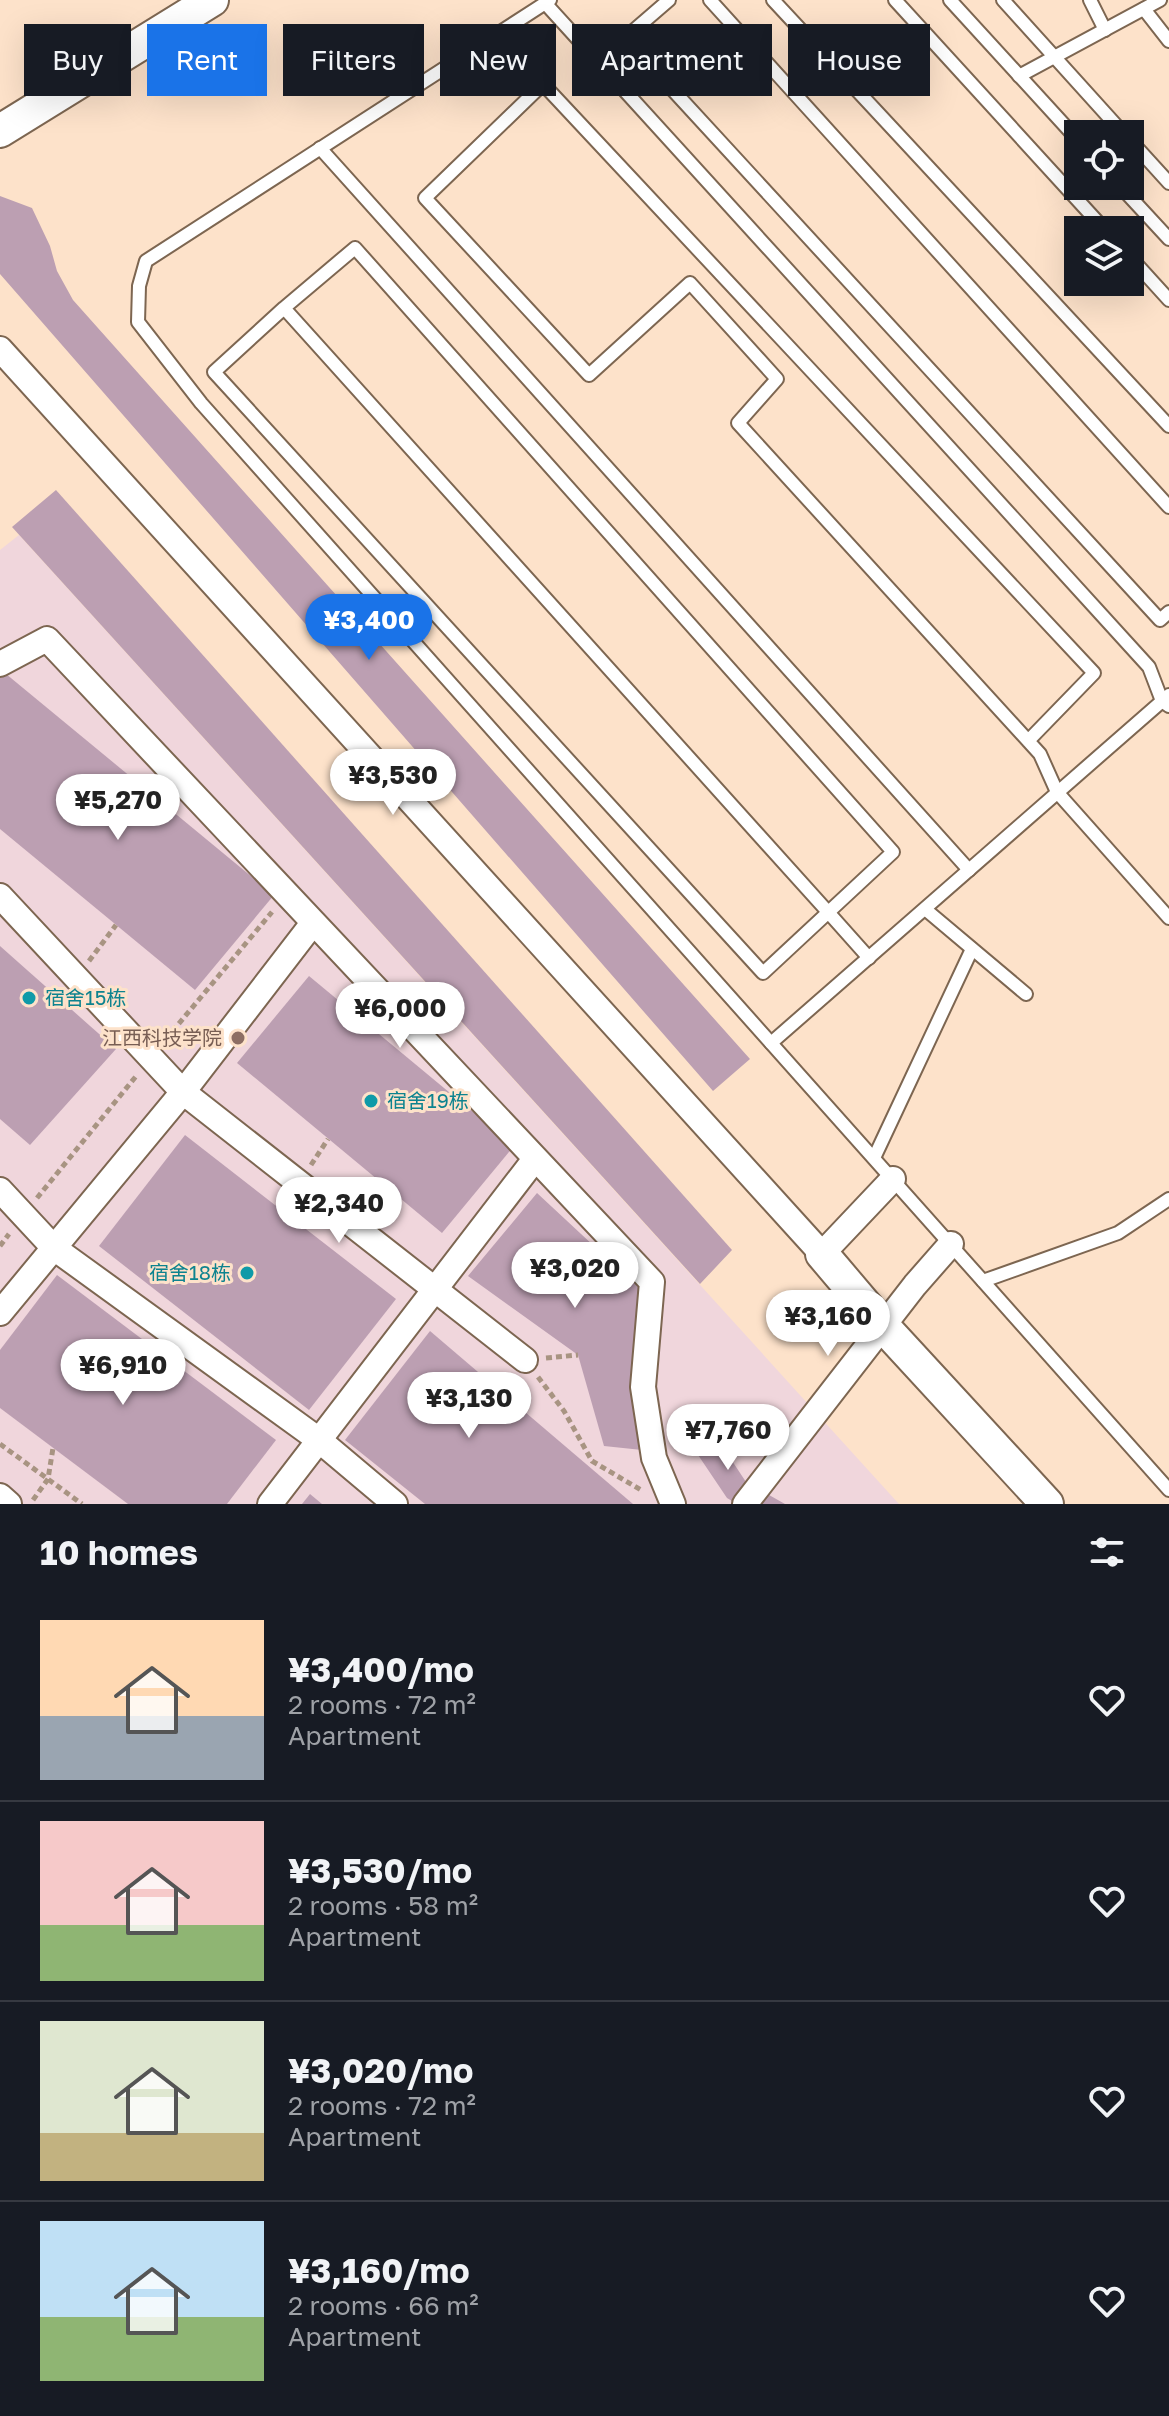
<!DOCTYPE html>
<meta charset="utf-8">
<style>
body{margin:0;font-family:"Golos Text","Noto Sans SC",sans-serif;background:#242831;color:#f1f3f6;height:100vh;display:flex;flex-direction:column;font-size:30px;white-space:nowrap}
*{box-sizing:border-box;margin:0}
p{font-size:26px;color:#9ea1a6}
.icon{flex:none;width:44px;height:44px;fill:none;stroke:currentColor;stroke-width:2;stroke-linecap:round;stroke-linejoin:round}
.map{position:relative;height:1504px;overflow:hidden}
.drawer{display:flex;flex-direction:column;background:#171b24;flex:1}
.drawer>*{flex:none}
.top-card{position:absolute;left:24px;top:24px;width:1122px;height:72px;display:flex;gap:16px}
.buttons{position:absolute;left:1064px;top:120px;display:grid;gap:16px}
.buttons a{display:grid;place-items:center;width:80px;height:80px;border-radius:0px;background:#171b24;box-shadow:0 8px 32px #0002;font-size:40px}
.price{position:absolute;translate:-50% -68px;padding:0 18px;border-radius:28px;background:#fff;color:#222;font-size:26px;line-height:52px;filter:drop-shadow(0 2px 4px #0008)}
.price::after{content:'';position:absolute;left:50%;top:48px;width:24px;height:18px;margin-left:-12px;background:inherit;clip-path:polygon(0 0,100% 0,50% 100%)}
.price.on{background:#1a73e8;color:#fff}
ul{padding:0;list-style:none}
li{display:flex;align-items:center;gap:24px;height:200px;padding:0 40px}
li+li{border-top:2px solid #363941}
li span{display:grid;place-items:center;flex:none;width:224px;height:160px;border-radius:0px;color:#555}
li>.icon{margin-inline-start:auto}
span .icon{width:96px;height:96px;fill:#fffc;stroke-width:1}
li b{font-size:34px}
h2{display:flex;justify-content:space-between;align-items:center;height:96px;padding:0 40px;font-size:34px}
.tag{padding:0 28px;border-radius:0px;background:#171b24;box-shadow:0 8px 32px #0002;font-size:28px;line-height:72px}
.tag.on{background:#1a73e8;color:#fff}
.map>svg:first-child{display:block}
.education{fill:#f0d6dc}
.building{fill:#bc9fb2}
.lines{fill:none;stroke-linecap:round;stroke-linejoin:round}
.lane-casing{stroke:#7d6651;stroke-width:16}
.street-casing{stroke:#7d6651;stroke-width:28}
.secondary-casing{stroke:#7d6651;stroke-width:36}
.path{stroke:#a89482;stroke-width:5;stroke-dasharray:6 4;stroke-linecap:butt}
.lane{stroke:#fff;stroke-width:12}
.street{stroke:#fff;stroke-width:24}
.secondary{stroke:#fff;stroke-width:32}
.culture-dot{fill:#0f9aa8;stroke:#fde2ca;stroke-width:3}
.education-dot{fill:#8d6e63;stroke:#fde2ca;stroke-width:3}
.labels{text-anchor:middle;stroke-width:6;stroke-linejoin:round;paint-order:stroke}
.culture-label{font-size:20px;fill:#0d838f;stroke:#fde2ca;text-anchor:start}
.education-label{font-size:20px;fill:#785e54;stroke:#fde2ca;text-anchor:end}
</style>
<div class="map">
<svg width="1169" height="1504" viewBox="0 0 1169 1504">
<rect width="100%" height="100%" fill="#fde2ca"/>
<path class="education" d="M19,535L899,1504H0V550Z"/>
<g class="building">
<path d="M0,196L32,208L50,246L57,271L73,300L750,1059L713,1091L0,274Z"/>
<path d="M56,490L732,1250L700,1284L12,527Z"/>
<path d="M0,669L274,895L195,990L0,829Z"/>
<path d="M0,946L116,1049L30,1145L0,1119Z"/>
<path d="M309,976L514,1146L442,1233L237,1063Z"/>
<path d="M185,1135L396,1299L309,1410L99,1246Z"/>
<path d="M537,1193L638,1287L642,1450L604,1446L578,1355L468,1276Z"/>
<path d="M57,1275L276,1440L227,1504H128L0,1408V1350Z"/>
<path d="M430,1331L633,1504H425L345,1440Z"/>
<path d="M709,1426L746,1482L785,1504H737L727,1498L690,1443Z"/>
<path d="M310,1494L322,1504H302Z"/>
</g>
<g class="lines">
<g class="lane-casing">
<g id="lane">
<path d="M550,0L146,261L139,286L138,322L201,403L1169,1490"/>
<path d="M669,0L625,38L1160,620L1169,612"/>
<path d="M710,0L1169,507"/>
<path d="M773,0L1169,426"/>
<path d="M895,0L1105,230"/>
<path d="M950,0L1078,140"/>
<path d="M1003,0L1124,134"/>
<path d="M1090,0L1105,30"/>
<path d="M545,3L1149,667L1162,701L1169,706"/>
<path d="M1144,9L1169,41"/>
<path d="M1019,76L1160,0"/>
<path d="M1130,140L1169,183"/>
<path d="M320,148L969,870"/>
<path d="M1120,186L1169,239"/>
<path d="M1130,257L1169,300"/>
<path d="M284,308L355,248L893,852L763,973L214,372L284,308L828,912L869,958"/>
<path d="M1028,741L1094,673L543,84L425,198L589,375L690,283L777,379L738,423L1040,754L1057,792L1169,918"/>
<path d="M925,909L1026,994"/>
<path d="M771,1043L1169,695"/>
<path d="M874,1158L972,949"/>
<path d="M983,1281L1118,1233L1169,1199"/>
</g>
</g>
<g class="street-casing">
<g id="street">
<path d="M0,349L822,1254L893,1179"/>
<path d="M0,664L47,639L652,1282L643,1387L654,1458L673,1504"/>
<path d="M0,896L183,1092L525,1360"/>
<path d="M0,1190L54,1248L319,1440L395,1504"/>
<path d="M0,1313L183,1092L313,923"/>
<path d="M0,1496L9,1504"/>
<path d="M270,1504L535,1159"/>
<path d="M745,1504L915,1285L951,1244"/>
</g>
</g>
<g class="secondary-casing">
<g id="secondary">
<path d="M0,131L212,0"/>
<path d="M822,1254L883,1326L1047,1504"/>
</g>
</g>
<g class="path">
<path d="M89,961L116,925"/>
<path d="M166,1039L272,912"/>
<path d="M311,1165L328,1139"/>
<path d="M37,1198L137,1075"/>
<path d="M0,1246L9,1234"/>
<path d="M546,1358L578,1355"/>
<path d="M538,1377L564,1411L592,1461L641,1490"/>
<path d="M0,1444L82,1504"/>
<path d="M33,1500L48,1479L53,1448"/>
</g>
<use href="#lane" class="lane"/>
<use href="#street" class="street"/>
<use href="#secondary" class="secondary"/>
</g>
<g class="culture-dot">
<circle cx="29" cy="998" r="8"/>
<circle cx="371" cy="1101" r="8"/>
<circle cx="247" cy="1273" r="8"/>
</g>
<circle class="education-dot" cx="238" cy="1038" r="8"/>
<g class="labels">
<g class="culture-label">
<text x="45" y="1005">宿舍15栋</text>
<text x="387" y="1108">宿舍19栋</text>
<text x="231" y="1280" text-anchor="end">宿舍18栋</text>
</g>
<g class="education-label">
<text x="222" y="1045">江西科技学院</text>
</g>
</g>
</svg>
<div class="buttons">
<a><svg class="icon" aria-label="locate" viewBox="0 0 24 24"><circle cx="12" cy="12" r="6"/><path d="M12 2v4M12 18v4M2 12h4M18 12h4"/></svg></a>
<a><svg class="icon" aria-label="layers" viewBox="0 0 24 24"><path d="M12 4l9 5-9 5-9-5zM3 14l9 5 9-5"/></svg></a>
</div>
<b class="price on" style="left:369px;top:662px">¥3,400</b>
<b class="price" style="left:393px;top:817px">¥3,530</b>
<b class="price" style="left:118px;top:842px">¥5,270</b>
<b class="price" style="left:400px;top:1050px">¥6,000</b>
<b class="price" style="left:339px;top:1245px">¥2,340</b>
<b class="price" style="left:575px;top:1310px">¥3,020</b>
<b class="price" style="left:828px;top:1358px">¥3,160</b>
<b class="price" style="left:123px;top:1407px">¥6,910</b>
<b class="price" style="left:469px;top:1440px">¥3,130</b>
<b class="price" style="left:728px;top:1472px">¥7,760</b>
<div class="top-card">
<a class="tag">Buy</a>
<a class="tag on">Rent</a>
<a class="tag">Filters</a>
<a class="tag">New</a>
<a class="tag">Apartment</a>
<a class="tag">House</a>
</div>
</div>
<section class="drawer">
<h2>10 homes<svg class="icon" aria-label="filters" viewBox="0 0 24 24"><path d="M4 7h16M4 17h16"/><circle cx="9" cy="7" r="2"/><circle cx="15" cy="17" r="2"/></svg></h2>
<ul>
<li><span style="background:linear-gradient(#ffd9b3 60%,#9aa5b1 0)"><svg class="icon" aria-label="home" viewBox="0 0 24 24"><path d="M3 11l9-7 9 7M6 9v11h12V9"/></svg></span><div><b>¥3,400/mo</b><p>2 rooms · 72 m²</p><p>Apartment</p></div><svg class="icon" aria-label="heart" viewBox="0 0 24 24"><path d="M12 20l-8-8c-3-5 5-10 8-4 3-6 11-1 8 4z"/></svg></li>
<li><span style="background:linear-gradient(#f6c9c9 65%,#8fb573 0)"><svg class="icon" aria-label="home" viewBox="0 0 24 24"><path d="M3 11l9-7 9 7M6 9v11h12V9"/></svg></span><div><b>¥3,530/mo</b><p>2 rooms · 58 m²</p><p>Apartment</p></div><svg class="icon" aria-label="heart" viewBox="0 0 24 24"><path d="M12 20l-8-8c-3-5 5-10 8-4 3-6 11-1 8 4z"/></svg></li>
<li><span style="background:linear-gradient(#dfe7d0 70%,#c2b280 0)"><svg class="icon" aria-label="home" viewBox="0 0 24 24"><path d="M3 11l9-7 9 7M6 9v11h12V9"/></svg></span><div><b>¥3,020/mo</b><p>2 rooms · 72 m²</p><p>Apartment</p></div><svg class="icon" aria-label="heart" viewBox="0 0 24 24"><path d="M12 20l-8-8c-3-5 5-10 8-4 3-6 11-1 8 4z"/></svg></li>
<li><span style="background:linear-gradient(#bfe0f5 60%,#8fb573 0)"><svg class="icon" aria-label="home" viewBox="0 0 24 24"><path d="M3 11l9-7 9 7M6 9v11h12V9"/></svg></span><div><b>¥3,160/mo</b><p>2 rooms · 66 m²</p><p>Apartment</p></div><svg class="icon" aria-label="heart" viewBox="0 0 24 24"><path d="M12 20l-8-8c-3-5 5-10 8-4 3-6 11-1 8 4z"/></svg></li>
</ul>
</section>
